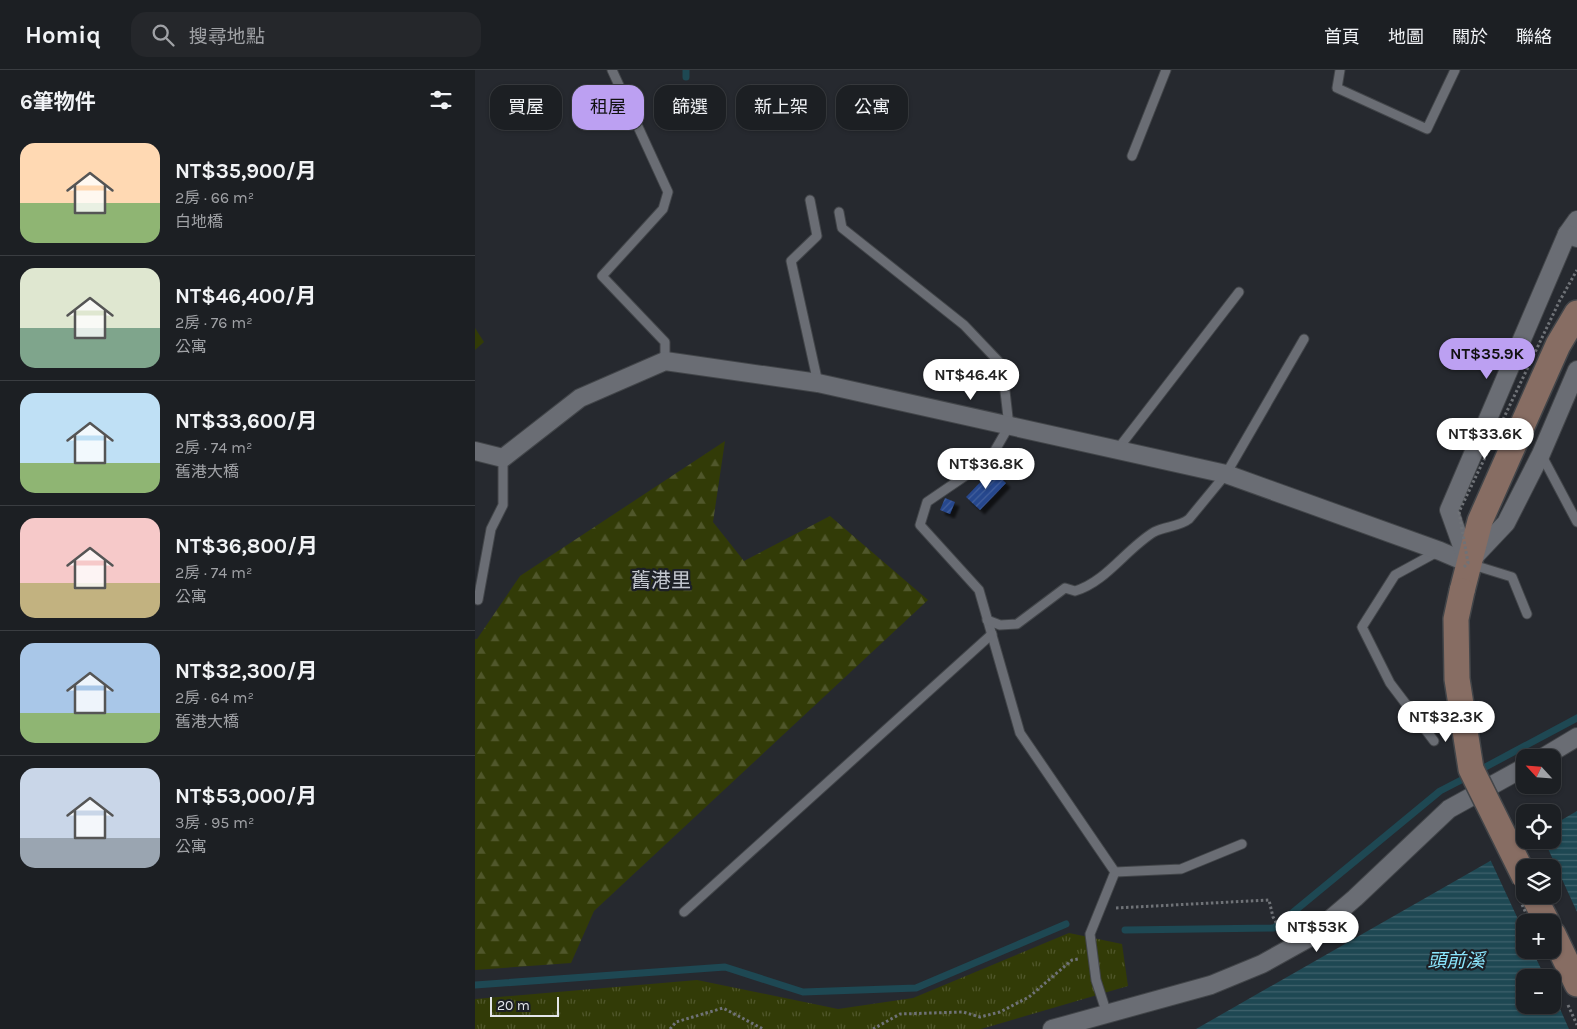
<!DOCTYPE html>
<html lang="zh-TW">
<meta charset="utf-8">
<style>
body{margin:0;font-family:Karla,"Noto Sans TC",sans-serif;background:#25272b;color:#f1f3f6;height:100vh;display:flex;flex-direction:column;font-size:19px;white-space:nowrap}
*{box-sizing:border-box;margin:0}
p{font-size:16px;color:#a0a2a6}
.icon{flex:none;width:28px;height:28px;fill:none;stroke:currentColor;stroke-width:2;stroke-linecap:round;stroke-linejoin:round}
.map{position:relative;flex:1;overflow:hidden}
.details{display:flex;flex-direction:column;background:#1c1f23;width:475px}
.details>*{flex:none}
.hud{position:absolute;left:15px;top:15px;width:475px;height:45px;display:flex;gap:10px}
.needle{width:32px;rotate:296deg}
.fabs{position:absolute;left:1041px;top:679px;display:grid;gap:10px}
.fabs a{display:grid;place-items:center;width:45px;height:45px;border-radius:10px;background:#1c1f23;box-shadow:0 1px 4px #0004,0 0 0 1px #3a3d41;font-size:25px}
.scale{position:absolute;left:15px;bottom:12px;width:69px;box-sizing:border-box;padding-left:5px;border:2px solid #e3e5e9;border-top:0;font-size:14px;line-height:18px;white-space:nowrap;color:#e3e5e9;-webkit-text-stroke:4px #1d2026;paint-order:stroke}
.price{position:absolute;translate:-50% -42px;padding:0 11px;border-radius:18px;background:#fff;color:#222;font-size:16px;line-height:32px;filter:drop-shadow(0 1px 2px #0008)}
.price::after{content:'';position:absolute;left:50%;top:30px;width:15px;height:11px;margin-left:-8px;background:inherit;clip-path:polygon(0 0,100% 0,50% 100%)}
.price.current{background:#bca0f2;color:#111}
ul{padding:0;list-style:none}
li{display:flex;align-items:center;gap:15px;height:125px;padding:0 20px}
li+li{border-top:1px solid #3a3d41}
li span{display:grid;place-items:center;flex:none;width:140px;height:100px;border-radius:15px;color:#555}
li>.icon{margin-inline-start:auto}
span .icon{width:60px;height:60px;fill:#fffc;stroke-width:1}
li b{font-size:21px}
h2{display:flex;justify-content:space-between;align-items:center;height:60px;padding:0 20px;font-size:21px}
.chip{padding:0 18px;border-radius:15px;background:#1c1f23;box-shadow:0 1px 4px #0004,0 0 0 1px #3a3d41;font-size:18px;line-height:45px}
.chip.current{background:#bca0f2;color:#111}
header{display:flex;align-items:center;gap:30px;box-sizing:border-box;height:70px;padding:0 25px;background:#1c1f23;border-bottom:1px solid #3a3d41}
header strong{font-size:24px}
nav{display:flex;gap:28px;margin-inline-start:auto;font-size:18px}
.search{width:350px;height:45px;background:#25272b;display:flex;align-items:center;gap:12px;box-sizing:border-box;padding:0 18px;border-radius:15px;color:#a0a2a6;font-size:19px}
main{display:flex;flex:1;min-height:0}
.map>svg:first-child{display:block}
.forest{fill:url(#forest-firs)}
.park{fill:url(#park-tufts)}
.water{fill:url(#water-rules);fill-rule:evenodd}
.pier{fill:#26292f;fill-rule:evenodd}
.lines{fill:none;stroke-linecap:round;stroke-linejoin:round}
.stream{stroke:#1e4853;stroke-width:7}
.building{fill:url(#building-hatch);filter:url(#shadow)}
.lane-casing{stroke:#424549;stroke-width:11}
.street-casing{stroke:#424549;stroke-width:20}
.secondary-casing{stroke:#424549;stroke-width:28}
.path{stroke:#6f7277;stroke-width:3;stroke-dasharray:2.5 2.5;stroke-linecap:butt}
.lane{stroke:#6a6d74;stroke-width:9}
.street{stroke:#6a6d74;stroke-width:18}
.secondary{stroke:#876d63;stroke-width:25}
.secondary-bridge-casing{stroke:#424549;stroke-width:28;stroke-linecap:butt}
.path-bridge{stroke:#6f7277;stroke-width:3;stroke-dasharray:2.5 2.5;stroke-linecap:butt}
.secondary-bridge{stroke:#876d63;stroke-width:25}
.labels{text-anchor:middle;stroke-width:4.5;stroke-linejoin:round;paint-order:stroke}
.water-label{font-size:19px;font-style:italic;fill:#8be6fd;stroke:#1d2026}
.quarter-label{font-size:20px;fill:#c2c6ce;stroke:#1d2026}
</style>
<header>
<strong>Homiq</strong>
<div class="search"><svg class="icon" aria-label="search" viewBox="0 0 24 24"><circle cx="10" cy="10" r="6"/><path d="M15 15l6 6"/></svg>搜尋地點</div>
<nav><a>首頁</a><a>地圖</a><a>關於</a><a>聯絡</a></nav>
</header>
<main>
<section class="details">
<h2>6筆物件<svg class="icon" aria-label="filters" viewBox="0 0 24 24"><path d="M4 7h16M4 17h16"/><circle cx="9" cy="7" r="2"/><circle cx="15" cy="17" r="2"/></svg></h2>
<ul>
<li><span style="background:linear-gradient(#ffd9b3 60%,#8fb573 0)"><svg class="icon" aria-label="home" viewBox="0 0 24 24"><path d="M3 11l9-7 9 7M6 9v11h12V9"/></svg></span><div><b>NT$35,900/月</b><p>2房 · 66 m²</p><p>白地橋</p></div></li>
<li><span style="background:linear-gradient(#dfe7d0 60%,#7fa58c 0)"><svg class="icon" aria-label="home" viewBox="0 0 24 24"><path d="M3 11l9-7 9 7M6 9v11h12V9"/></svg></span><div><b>NT$46,400/月</b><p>2房 · 76 m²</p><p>公寓</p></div></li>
<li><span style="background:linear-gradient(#bfe0f5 70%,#8fb573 0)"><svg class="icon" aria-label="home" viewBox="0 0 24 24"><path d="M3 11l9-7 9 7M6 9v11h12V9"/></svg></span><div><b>NT$33,600/月</b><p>2房 · 74 m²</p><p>舊港大橋</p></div></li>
<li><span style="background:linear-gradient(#f6c9c9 65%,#c2b280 0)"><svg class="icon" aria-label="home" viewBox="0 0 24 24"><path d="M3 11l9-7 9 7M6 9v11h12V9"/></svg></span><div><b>NT$36,800/月</b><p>2房 · 74 m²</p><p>公寓</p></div></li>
<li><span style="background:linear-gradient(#a9c7e8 70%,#8fb573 0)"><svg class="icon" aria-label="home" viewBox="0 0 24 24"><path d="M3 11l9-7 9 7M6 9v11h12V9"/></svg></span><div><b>NT$32,300/月</b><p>2房 · 64 m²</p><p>舊港大橋</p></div></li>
<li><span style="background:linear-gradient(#c9d6e8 70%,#9aa5b1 0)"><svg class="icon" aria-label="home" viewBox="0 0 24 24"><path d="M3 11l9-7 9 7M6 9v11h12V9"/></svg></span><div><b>NT$53,000/月</b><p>3房 · 95 m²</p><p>公寓</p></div></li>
</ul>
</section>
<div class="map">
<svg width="1102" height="959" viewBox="0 0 1102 959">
<defs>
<pattern id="forest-firs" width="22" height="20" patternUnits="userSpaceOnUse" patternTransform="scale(1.25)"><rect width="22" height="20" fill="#323b07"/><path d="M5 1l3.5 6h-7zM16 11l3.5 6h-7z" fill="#50572b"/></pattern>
<pattern id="park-tufts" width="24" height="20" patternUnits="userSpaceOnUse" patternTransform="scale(1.25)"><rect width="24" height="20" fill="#323b07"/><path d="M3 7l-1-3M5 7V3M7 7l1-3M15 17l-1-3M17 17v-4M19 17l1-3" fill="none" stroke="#50572b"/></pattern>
<pattern id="water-rules" width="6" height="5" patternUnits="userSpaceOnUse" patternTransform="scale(1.25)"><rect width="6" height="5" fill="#1e4853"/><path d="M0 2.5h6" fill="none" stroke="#3f626c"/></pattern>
<pattern id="building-hatch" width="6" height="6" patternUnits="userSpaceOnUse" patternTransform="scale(1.25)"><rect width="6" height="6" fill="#25468d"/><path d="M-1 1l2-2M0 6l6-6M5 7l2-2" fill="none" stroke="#44619d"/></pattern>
<filter id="shadow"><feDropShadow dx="4.5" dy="4.5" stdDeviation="1" flood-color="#0009"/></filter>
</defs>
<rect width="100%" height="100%" fill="#26292f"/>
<g class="forest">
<path d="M0,258L9,272L0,280Z"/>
<path d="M250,371L238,452L269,491L355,446L453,530L119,841L96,893L0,900V569H2L45,506Z"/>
</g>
<path class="park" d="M594,863L647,874L653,916L506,959H0V929L222,910L363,939L438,928Z"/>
<path class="water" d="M1102,741V959H721L1052,770H1078V755ZM1050,798H1078V825H1050ZM1050,852H1078V880H1050ZM1050,908H1078V935H1050Z"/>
<path class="pier" d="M1050,768V770H1069L1102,842V959H1094L1078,923V908L1070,907L1057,880H1078V852H1050V864L1015,789ZM1050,798H1078V825H1050Z"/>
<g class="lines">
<g class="stream">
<path d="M211,7V0"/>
<path d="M1003,701L1102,648"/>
<path d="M650,860L799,858L965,721L994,706"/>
<path d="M0,915L250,897L328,922L441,918L591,854"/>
</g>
</g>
<g class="building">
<path d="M517,400L531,413L505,440L491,427Z"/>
<path d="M470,428L480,432L475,444L465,440Z"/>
</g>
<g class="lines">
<g class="lane-casing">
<g id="lane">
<path d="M137,0L193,122L188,139L127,206L190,272V291"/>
<path d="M865,0L862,18L952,59L980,0"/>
<path d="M657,86L691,0"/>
<path d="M335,130L342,166L316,191L343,313"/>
<path d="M364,142L367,158L489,255L527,295L534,356L515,389L452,432L445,455L504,520L545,663L640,802L615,864L621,910L632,944"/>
<path d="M642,380L764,222"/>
<path d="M1066,384L1102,452"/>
<path d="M995,494L1037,507L1052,544"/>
<path d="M3,530L16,459L28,435V388"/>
<path d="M512,550L525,555L542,554L590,518L600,521C631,512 651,479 679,462C690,456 704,457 714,449L751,404L829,269"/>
<path d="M959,671L915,613L887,557L920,505L964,481"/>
<path d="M640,802L706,799L767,774"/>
<path d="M209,842L517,564"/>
</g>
</g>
<g class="street-casing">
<g id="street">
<path d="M1092,164L1102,150"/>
<path d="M0,381L28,388L105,328L190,291L343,313L751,404L965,481L993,493"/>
<path d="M997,489L1031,453L1066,384L1102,300"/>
<path d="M993,493L974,440L1092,164L1102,168"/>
<path d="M1067,688L1102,667"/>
<path d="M577,959L736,915L787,894L832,869L880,828L974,739L1050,697"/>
</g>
</g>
<g class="secondary-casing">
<g id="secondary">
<path d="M987,521L1005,451L1083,275L1102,243"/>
<path d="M1058,825L1072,852"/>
<path d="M1078,864L1102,914"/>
</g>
</g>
<g class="path">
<path d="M641,838L794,830L798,847L806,861"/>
<path d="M1093,935L1102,955"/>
<path d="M195,959L201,952L248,938L288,959"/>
<path d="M398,959L425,944L488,942L505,947L525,942L554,927L597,890L603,889"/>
</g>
<use href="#lane" class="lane"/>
<use href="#street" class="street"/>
<use href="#secondary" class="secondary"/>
<g class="secondary-bridge-casing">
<path id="secondary-bridge" d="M987,521L981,549L982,609L996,699L1050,808"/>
</g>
<g class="path-bridge">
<path d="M989,497L993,493L984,442L1084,232L1102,200"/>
<path d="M1045,830L1055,852"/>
</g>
<use href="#secondary-bridge" class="secondary-bridge"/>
</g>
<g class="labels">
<g class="water-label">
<text x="981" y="897">頭前溪</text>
</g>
<g class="quarter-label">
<text x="186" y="517">舊港里</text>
</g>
</g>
</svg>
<div class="fabs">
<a><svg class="needle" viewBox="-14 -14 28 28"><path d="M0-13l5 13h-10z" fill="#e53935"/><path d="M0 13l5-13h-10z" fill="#a0a2a6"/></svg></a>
<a><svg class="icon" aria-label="locate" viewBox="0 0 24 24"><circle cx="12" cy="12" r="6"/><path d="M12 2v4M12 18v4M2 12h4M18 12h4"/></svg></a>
<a><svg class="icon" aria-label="layers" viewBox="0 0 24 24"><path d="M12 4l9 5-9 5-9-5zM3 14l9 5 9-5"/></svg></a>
<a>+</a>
<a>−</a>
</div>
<div class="scale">20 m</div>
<b class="price current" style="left:1012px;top:310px">NT$35.9K</b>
<b class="price" style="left:496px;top:331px">NT$46.4K</b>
<b class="price" style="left:1010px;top:390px">NT$33.6K</b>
<b class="price" style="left:511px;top:420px">NT$36.8K</b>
<b class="price" style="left:971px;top:673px">NT$32.3K</b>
<b class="price" style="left:842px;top:883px">NT$53K</b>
<div class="hud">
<a class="chip">買屋</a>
<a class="chip current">租屋</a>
<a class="chip">篩選</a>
<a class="chip">新上架</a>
<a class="chip">公寓</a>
</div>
</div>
</main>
